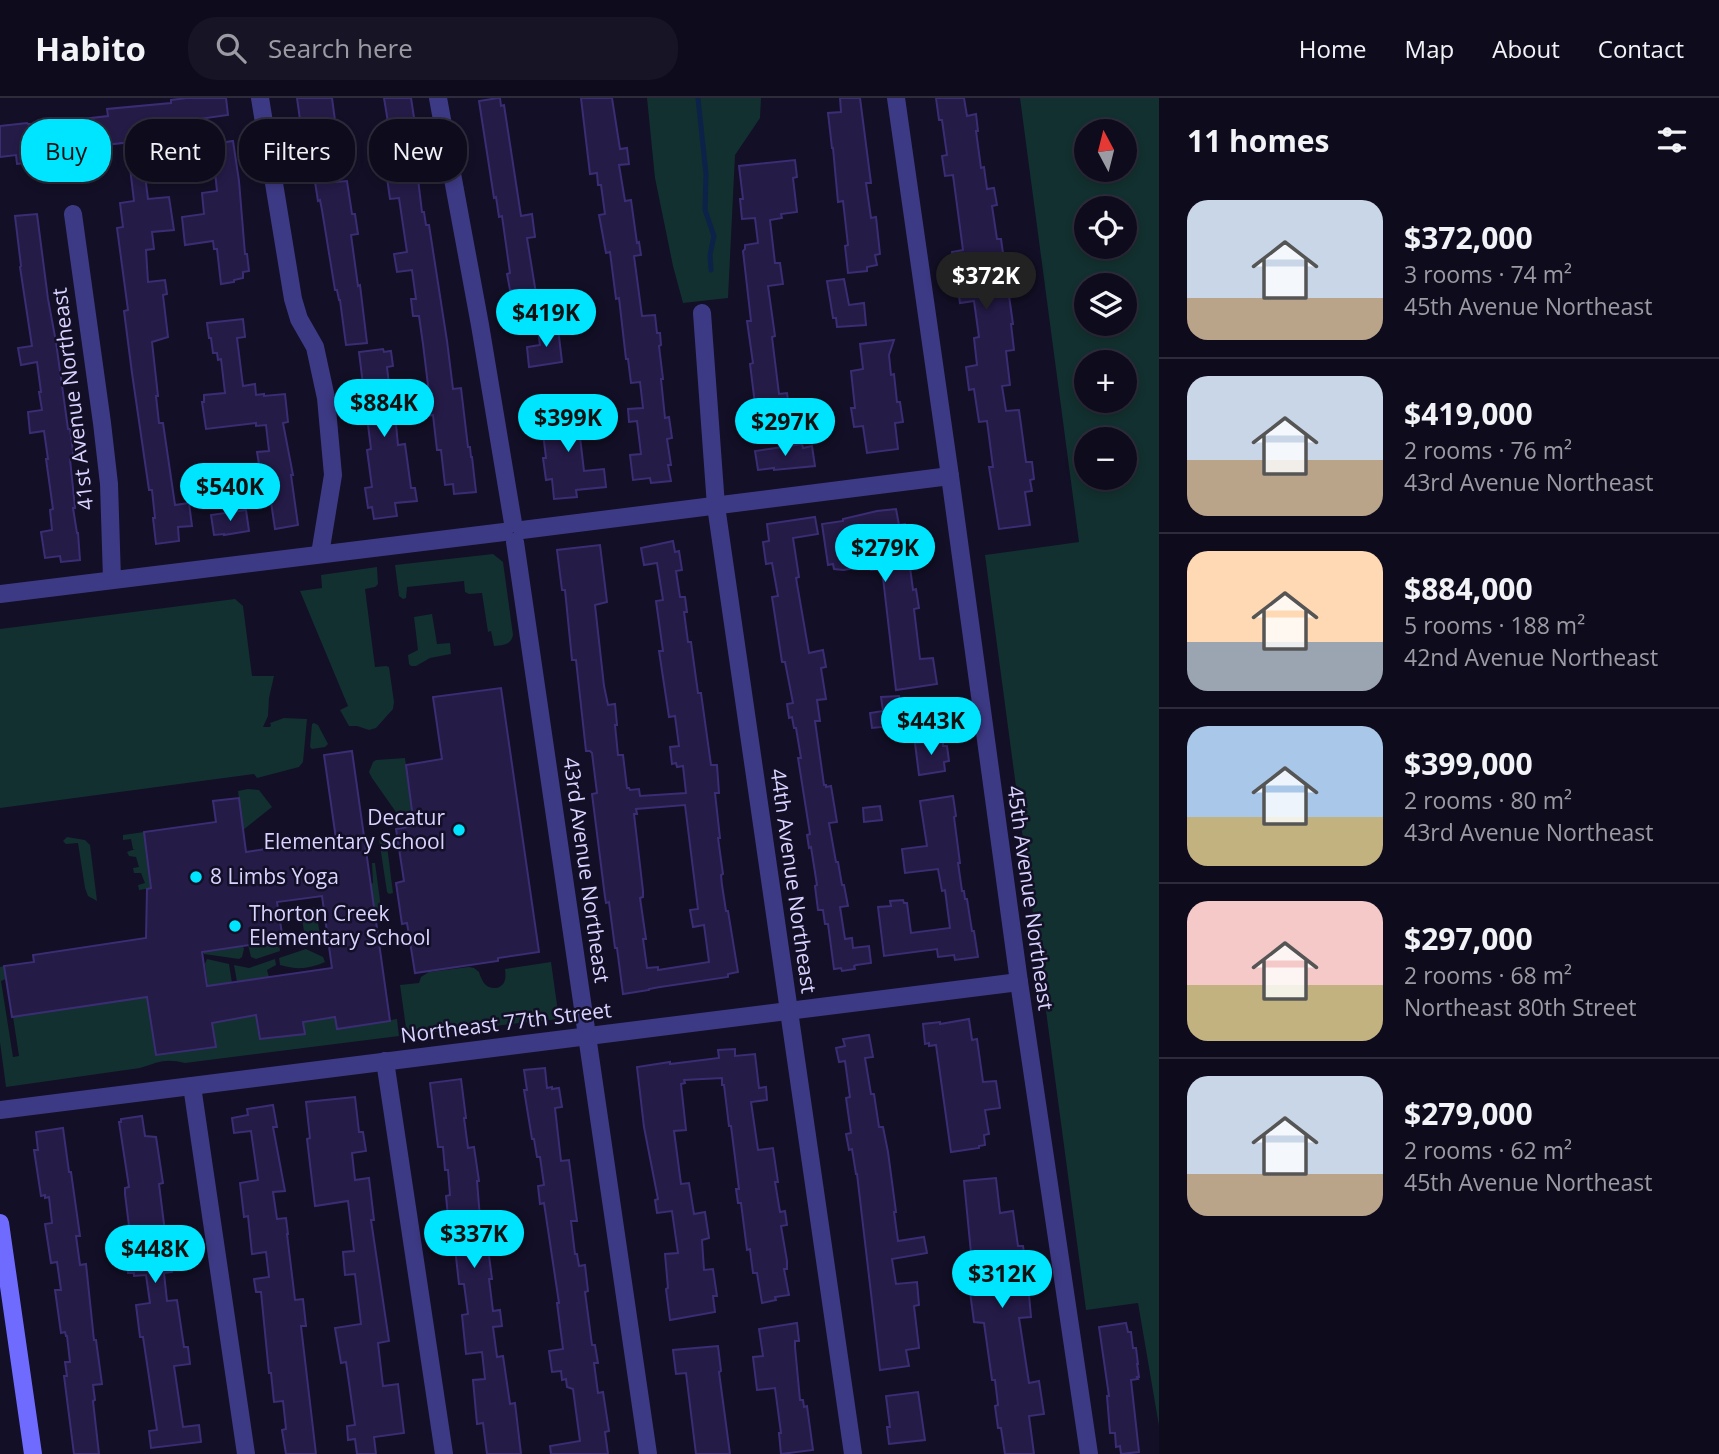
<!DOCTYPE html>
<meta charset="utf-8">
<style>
body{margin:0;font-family:"Open Sans",sans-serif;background:#171425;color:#f1f3f6;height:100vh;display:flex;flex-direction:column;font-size:26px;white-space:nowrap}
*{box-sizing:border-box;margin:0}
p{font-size:23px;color:#9b9ba3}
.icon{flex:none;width:38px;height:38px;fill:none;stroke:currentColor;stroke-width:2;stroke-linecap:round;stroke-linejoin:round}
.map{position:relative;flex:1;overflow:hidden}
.sheet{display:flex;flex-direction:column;background:#0e0b1c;width:560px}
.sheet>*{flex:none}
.top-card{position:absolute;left:21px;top:21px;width:665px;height:63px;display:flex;gap:14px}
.needle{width:46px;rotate:353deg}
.controls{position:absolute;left:1074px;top:21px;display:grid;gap:14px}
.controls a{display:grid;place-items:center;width:63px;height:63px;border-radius:50%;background:#0e0b1c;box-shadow:0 4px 10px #0003,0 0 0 2px #2e2b3b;font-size:35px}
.price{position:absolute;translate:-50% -60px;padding:0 16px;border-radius:24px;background:#00e5ff;color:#111;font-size:23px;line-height:46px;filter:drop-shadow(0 2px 4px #0008)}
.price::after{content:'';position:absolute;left:50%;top:42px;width:21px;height:16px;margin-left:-10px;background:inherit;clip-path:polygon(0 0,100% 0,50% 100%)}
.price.selected{background:#222;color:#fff}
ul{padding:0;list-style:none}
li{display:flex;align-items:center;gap:21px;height:175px;padding:0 28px}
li+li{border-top:2px solid #2e2b3b}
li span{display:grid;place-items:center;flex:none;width:196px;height:140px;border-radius:21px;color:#555}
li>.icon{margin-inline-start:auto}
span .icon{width:84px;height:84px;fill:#fffc;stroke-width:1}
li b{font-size:30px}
h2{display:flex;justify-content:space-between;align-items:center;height:84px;padding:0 28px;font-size:30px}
.chip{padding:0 24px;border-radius:28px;background:#0e0b1c;box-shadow:0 4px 10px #0003,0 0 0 2px #2e2b3b;font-size:24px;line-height:63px}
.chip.selected{background:#00e5ff;color:#111}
header{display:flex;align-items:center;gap:42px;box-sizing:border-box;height:98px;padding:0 35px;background:#0e0b1c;border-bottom:2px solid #2e2b3b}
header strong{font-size:33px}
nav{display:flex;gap:38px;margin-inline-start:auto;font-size:24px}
.search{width:490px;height:63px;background:#171425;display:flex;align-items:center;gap:18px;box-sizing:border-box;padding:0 24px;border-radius:28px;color:#9b9ba3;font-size:26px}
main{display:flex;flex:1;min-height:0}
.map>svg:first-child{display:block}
.green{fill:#12302f;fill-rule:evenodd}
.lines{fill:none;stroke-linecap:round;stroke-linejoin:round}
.stream{stroke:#0c2248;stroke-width:5}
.building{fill:#241b47;stroke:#3b2d73;stroke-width:2;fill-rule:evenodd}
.street{stroke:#3d3a85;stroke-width:18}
.secondary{stroke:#6f6bff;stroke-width:18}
.poi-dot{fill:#00e5ff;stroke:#130f26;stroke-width:2.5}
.labels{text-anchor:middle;stroke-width:5;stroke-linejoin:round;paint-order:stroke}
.street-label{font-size:21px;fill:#d9d4ff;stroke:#130f26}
.poi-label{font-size:21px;fill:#d9d4ff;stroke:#130f26;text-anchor:start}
</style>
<header>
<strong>Habito</strong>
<div class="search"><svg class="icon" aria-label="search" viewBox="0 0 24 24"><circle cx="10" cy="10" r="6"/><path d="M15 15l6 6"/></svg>Search here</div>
<nav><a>Home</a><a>Map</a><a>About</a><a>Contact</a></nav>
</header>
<main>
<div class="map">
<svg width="1159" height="1356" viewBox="0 0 1159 1356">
<rect width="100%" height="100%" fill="#130f26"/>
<g class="green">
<path d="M647,0H761L760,20L735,57L728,200L683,205L673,168L655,80Z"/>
<path d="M1020,0H1159V1328L1138,1205L1086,1212L985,457L1079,444ZM1087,33H1125V72H1087ZM1087,110H1125V149H1087ZM1087,187H1125V226H1087ZM1087,264H1125V303H1087ZM1087,341H1125V380H1087Z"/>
<path d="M493,456L503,464L513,537C511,547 504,547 494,548L491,533L488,534L482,495L469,496L465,494L464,483L407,489L406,500L403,501L399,498L395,467Z"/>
<path d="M377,469L378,486L375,489L365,491L375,569L386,568L389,569L394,604L393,611L376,630L369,632L357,628H349L340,612L348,608L300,493L322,490L321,477Z"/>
<path d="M235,501L243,508L252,578H274L269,600L268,618L263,629H270L271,627L270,625L284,620L307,621L303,664L299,669L257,680L254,676L0,710V531Z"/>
<path d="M432,516L437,546L450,545L451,556L430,560L416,568H411L409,566L408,557L418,552L414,519Z"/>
<path d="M314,625L318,627L328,646L325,649L312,651L310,649L312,626Z"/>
<path d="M405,660L413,716L407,715L398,717L372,680L369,674L373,664L376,662Z"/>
<path d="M248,691L259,692L272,709L243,732L238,693Z"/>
<path d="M144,734L151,790L139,792L138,787L145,785L141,775H134L133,770L139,769L136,759L129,758L127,754L135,751H133L131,741L123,742V737Z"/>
<path d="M67,739L85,742L90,747L97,803L88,798L85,790L78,745L66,746L63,743Z"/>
<path d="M386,740L393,795L389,796L387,794L379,741Z"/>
<path d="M372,765H375L381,810L374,811L371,786L373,785Z"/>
<path d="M316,809L320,825H318L320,836L305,838L300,812Z"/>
<path d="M279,842L280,853L256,861L251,859L248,847Z"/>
<path d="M240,847L243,848L244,851L242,859L239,861L204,856L203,853Z"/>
<path d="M306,851L323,859L325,864C309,871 297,872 280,867L279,860Z"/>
<path d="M207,861L229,866L232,885L208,888L205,866Z"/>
<path d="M275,861L276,867L267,872L269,879L237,884L234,867L249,870Z"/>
<path d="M551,864L559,921L407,937L400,887L419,885L421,879L429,874L469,869L474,870L479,874C482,883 485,891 497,890C506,887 506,880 505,871Z"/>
<path d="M4,868L6,881L1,883L13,959L19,958L13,919L161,897L212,925L256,917L260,941L304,936L303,924L335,919L337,931L397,921L399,938L185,965C165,960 159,964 140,970L6,989L0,944V869Z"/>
</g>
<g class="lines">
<path class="stream" d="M698,0L706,76L705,112L714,138L710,157L711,172"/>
</g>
<g class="building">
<path d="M187,0H226L228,17L149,28L150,34L130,36L131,44L43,54L44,63L17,66L16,57L0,59V28L27,25L28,26H39L108,18L107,11L171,5V2Z"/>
<path d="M297,0H332L339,52L331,53L336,84L347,83L352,116H355L358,136L351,137L358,188L360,187L367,245L346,247L340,202H339L337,192H335L322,112L320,102L318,103L312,65H310L309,57L305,58Z"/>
<path d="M384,0H411L417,39H413L422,114H424L426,127H429L447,243L453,291L461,290L468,349H470L471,359H472L476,394L454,396L453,386L445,387L441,352H437L433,317L427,318L425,305L430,304L423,246L419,218H413L411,201H416L412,172L397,174L394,156L407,154L399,100L390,101L387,80L397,79Z"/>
<path d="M498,0H500L501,8L504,7L521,118L532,116L535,139L527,140L538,208L517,212L514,192H510L507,176L510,175L502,118L499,119L496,99L494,100L479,3Z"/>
<path d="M581,0H612L620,51L627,50L629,66L619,67L625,103L631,102L637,145L639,144L641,157L634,158L642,218L655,217L657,235H660L661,247L659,248L663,281H661L665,320L669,319L672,340L667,341L671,367H668L671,383L651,385L650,380L633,382L630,357L641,356L637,323L629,324L628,311L643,310L640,284L631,285L628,261H626L619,200L616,201L610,154L606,155L599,117L605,116L601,87H598L597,75L590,76Z"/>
<path d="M840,0H860L871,85H866L871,120L876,119L880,156L875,157L877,167L867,169V173L848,175L845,148L848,147L843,103L838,104L833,50H832L828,15L841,14Z"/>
<path d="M936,0H964L967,18L976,16L978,33H976L981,70L984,69L987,91L994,90L997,107L992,108L997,141H1001L1013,226H1011L1014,252L1006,253L1010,287L1002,288L1006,313L1019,312L1026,364H1032L1034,381L1030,382L1032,393L1025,394L1030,427L999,431L989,369H993L987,323L979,324L974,291L969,292L966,269L977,267L974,240L979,239L974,203L960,205L952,154L963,152L953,77L945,78L942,58L947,57L942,22H939Z"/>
<path d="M233,43L239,83L245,156H247L249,173L243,174V180L234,182V184L221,186L217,151H214L213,143L185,147L182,119L204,116L202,95L217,93L212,46Z"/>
<path d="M795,62L797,79L793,80L797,114L781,116L782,120L770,122L775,165H780L783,186L768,188L775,238L772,239L779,296L787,295L791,323L764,326L762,313L756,314L750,266L753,265L747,223H751L743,153L745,151V147L758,145L755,120L742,121L740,101H743L739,68Z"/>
<path d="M144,69L148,101L169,99L174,132L152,134L154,151L146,152L148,184L165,182L167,196L163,197L168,239L152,244L158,298H156L159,325H163L175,407L189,405L192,428L178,429L179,443L156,446L153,420H155L152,392H149L132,275L124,213L128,212L117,130L123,129L120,105L134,103L130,70Z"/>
<path d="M37,116L48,201L56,244L68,331H70L74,361H70L75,410H73L77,435H78L80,462L61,464L60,458L45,460L41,434L52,432L50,412L53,411L46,361H48L44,333L30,335L28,314L42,312L39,294H41L37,264L21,267L18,250L32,248L20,169L21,168L15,118Z"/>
<path d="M844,181L849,207L864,205L866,227L837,229L836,220H833L827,183Z"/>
<path d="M243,221L245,239L237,240L243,288L255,286L256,297L264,296V298L285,296L288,324L283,325L293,377H291L298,427L275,431L271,404H273L269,372L260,373L257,354L269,353L266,327L256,328V325L206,331L202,304H204V297L225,295L221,261L218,262L217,255H213L211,240H209L207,225Z"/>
<path d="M558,230L562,264L529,269L527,249L540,247L538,232Z"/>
<path d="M894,242L889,257L891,277L894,276L897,304H900L903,324L895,325L898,351L867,355L863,328L854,329L851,310H855L851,273L863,271L860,246Z"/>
<path d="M383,251L384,254L391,253L393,268L387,269L392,313L412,311L396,326L398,347L405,346L411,390H415L417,403L395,405L397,418L374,421L372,409L368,410L365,390L372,389L367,352L371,351L359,254Z"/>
<path d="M588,312L591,338L580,339L584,373L604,371L606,389L576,392L577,399L554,401L552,381L546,382L543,360H546L541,318Z"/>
<path d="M802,346L803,350L812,348L815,368L774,372V370L758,372L755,353Z"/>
<path d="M896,411L899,427L905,426L907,443H905L909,469H910L913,492L916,491L919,510L914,511L920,561L933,560L937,586L896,592L882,471L871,472L870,467L844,472L834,471L833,466L828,467L822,426L843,423V421L877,413Z"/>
<path d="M246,412L249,433L224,437V436L214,437L211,417Z"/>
<path d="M815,419L818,436L793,440L799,479L796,480L809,555L823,552L826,569L821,570L826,601L817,602L820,623H815L824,687H826V689L831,688L837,724L829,725L836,764H838L842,787H844L848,808L840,809L845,841L852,840L853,850L869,848L871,865L856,867L854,868L855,871L842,873L841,870L834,871L828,826H825L823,812H818L815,788L817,787L811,749L809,750L807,737L810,736L798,660H801L796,630H794L792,619L789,620L787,606L793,605L785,564H782L772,499L778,498L772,465L766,466L763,444L769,443L767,426Z"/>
<path d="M673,443L675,454L679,453L682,472L676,473L680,499H685L687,514H684L688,544H691L698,595H701L711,667H717L719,695H715L720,740H718L723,776L721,777L722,787L726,813H728L738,874L728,876V879L660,889L649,891V892L623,896L617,850H615L609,804L606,805L605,799L592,696L597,695L592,655L590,653H586L576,562H572L565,492H562L557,452L600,447L607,504L595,507L604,588L608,607L615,606L617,627H615L618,657H623L627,690H629L630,692L639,691L640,698L686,695L683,668L677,669L676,665L672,666L670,649L679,648L675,618L669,619L659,553H663L656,503L663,502L657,465L644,467L641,450ZM685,707L698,811L690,812L693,829L704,827L709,864L658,872V869L647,870L643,841H646L640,800L643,799V793L634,716H637L636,711Z"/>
<path d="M501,590L539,854L498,860V863L415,875L407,825L402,826L396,785L404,783L396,731L414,728L406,667L442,661L433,599Z"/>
<path d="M899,598L902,627L872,630L870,615L883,613L881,599Z"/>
<path d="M943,641V648H947L949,663L944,664L945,673L919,677L915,645Z"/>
<path d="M352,653L390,923L337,931L335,919L303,924L305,936L260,941L256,917L212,925L216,949L156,957L147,899L12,919L4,868L34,864L33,857L146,840L147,791L151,790L144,734L216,724L213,703L239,700L246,754L336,741L324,657ZM322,798L332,870L207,888L202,854L283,842L277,804Z"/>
<path d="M953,698L956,718L954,719L960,765H958L962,793H964L965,801H967L972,833H974L978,859L955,862L954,857L938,859L937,851L884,858L878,809L891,808L890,803L903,802L904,805H907L911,835L950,830L945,792L942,793L938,771L905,775L902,751L927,748L920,703Z"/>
<path d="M880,708L882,722L864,724L863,710Z"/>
<path d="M969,921L972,942L977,941L983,984L996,983L1000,1010L985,1012L989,1036L984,1037L985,1047L979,1048V1050L951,1054L936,947L929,948V945L925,946L923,926L940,924V926Z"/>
<path d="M869,937L873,959L865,960L871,996H874L879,1029H883L888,1054L896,1114H894L898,1143L924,1139L927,1155L892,1161L896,1186L917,1184L919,1207L914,1208L919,1250L906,1252L909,1268L880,1272L857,1076H856L852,1051L849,1052L846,1036L851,1035L846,1000L850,999L845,963L839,964L836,950L845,948L843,941Z"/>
<path d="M735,951V958L755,956L759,990L766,989L767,1002L751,1004L758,1052L773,1050L778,1084H775L780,1114L785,1113L787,1127L781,1128L787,1163V1171H784L789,1197L775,1199L776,1202L762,1205L757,1175H753L750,1151L747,1152L741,1105H738L736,1091H739L731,1028H729L724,987H722V980L684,982L685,985L681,986L686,1032L674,1033L681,1086L689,1085L694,1116L705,1114L709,1140L702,1142L704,1172L713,1171L717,1198H713L715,1214L670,1222L666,1191L668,1190L665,1156L678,1155L672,1113L657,1115L655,1102L658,1101L644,1029L637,969L670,964V966L719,960L718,952Z"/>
<path d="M545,970L547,990L552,989V991L559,990L562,1009L555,1010L561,1063L569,1062L577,1123H571L575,1156H577L579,1168L585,1167L588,1193L585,1194L592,1247H595L598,1265H594L598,1295L603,1294L609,1333L605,1334L608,1356H551L550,1348L580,1343L573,1291L567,1289L566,1281L562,1282L561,1273L552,1274L549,1253L563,1251L557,1205H559L544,1105L540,1106L538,1088L544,1087L540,1059H537L534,1041H532L524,992H527L524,972Z"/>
<path d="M461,981L466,1020H464L468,1050L474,1049L479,1083H477L480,1120L484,1142H487L492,1181H489L493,1213L500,1212L502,1228L493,1229L497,1259L503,1258L510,1306L515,1305L521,1356H487L483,1325L477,1326L473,1282L485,1281L482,1254L466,1256L462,1217L468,1216L464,1186H459L455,1150L451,1142L448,1118L446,1098L450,1097L448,1072H445L443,1049H438L430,985Z"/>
<path d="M355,999L359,1034H363L366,1053L352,1055L355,1082L369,1080L374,1122H371L389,1243L378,1245L383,1288L398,1286L404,1335L374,1339L376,1356H357L355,1341L348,1342L347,1328L355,1327L346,1264L341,1265L335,1230L361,1226L355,1176L345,1177L343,1154L354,1153L348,1103L315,1108L307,1041L310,1040L306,1004Z"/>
<path d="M273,1007L277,1029H273L285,1093L273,1094L277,1121L286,1120L288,1136H287L295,1202L303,1201L306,1228H301L316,1356H286L282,1332L286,1331L283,1303L274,1304L271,1275H269L261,1194H256L254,1181L269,1179L266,1154L252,1156L248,1118L244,1119L240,1085L258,1082L251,1033L234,1035L232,1020L248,1017L247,1011Z"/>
<path d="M142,1018L145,1038L156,1039L163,1085L159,1086L165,1134L170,1133L172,1151H169L172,1174L164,1175L167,1203L177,1202L184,1249H188L190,1266L174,1268L183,1329L199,1327L201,1344L151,1350L149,1333L157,1332L143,1239H140L136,1207L150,1205L146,1177L134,1178V1175H128L127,1163L142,1161L139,1135L130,1136L125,1096V1090L129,1089L119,1024H121V1021Z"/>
<path d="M63,1030L69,1074H71L80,1138H76L80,1167L86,1166L94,1242H96L102,1286L93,1287L95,1302L93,1303L99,1356H74L64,1278H67L65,1264H70L67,1238H66L65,1234L61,1235L55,1192H61L57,1164L51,1165L45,1126L52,1125L49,1099L45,1100V1097L41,1098L34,1052H38L36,1034Z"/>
<path d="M996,1080L1000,1115L1013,1113L1018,1148H1023L1027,1174L1031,1219L1019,1220L1029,1285L1039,1283L1044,1316L1029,1318L1034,1356H1005L1001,1330H998L995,1308L998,1307L995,1282H992L984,1225L974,1224L965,1156L971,1155L964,1083Z"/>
<path d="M797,1225L799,1243H795V1249L800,1302H803L804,1309L807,1308L813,1352L781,1356L779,1335H781L775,1290L757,1292L753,1259L763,1258L759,1231Z"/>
<path d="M1126,1225L1128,1234H1131L1133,1250H1136L1138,1266H1137L1139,1279H1137L1138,1281L1131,1282L1139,1354L1121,1356L1120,1348L1116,1349L1115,1335H1110L1107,1298H1109L1099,1229Z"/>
<path d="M718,1248L721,1273L719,1274L730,1356H696L686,1275L676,1276L673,1252Z"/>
<path d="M918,1294L925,1342L889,1346L887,1329H890L886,1298Z"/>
</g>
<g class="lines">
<g class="street">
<path d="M260,0L293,201L299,221L315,249L326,300L333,377L320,456"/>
<path d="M438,0L480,227L513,425"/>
<path d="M896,0L950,378L1019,884L1089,1356"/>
<path d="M73,116L102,325L109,386L112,481"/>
<path d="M702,215L716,408L853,1356"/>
<path d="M522,432L950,378"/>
<path d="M515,444L648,1356"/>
<path d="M0,496L504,434"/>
<path d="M385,963L444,1356"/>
<path d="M192,988L246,1356"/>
<path d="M0,1012L1019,884"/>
</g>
<path class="secondary" d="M0,1125L33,1356"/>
</g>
<g class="poi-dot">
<circle cx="459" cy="732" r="7"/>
<circle cx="196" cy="779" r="7"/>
<circle cx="235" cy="828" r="7"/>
</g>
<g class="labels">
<g class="street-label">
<text transform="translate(73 301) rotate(-97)" y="7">41st Avenue Northeast</text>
<text transform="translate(586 772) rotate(82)" y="7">43rd Avenue Northeast</text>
<text transform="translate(793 783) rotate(82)" y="7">44th Avenue Northeast</text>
<text transform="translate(1030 800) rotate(82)" y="7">45th Avenue Northeast</text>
<text transform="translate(506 925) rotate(-7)" y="7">Northeast 77th Street</text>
</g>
<g class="poi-label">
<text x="445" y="727" text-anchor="end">Decatur<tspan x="445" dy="24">Elementary School</tspan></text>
<text x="210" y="786">8 Limbs Yoga</text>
<text x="249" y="823">Thorton Creek<tspan x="249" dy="24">Elementary School</tspan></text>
</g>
</g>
</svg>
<div class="controls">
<a><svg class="needle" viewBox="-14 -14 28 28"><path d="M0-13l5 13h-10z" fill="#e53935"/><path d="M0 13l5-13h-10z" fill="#9b9ba3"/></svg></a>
<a><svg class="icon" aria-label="locate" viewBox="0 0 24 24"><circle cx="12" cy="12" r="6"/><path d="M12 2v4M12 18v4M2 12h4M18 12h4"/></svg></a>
<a><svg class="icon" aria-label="layers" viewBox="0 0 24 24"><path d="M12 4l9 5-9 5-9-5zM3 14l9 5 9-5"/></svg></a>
<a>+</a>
<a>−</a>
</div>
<b class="price selected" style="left:986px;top:214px">$372K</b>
<b class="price" style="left:546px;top:251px">$419K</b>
<b class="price" style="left:384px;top:341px">$884K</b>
<b class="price" style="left:568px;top:356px">$399K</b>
<b class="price" style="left:785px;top:360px">$297K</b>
<b class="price" style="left:230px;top:425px">$540K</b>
<b class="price" style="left:885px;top:486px">$279K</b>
<b class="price" style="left:931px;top:659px">$443K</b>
<b class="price" style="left:474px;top:1172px">$337K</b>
<b class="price" style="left:155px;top:1187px">$448K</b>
<b class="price" style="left:1002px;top:1212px">$312K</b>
<div class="top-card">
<a class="chip selected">Buy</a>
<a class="chip">Rent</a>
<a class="chip">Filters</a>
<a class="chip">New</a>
</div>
</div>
<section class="sheet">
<h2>11 homes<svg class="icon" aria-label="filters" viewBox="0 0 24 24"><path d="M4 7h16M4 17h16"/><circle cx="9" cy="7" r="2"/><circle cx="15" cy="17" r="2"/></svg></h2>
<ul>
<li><span style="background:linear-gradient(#c9d6e8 70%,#b9a48a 0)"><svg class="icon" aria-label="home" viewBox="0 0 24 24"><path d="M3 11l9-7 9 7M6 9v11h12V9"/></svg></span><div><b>$372,000</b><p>3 rooms · 74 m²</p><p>45th Avenue Northeast</p></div></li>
<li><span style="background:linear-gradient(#c9d6e8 60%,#b9a48a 0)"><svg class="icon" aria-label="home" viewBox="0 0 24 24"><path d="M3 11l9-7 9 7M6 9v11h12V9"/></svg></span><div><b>$419,000</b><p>2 rooms · 76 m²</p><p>43rd Avenue Northeast</p></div></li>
<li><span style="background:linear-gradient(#ffd9b3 65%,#9aa5b1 0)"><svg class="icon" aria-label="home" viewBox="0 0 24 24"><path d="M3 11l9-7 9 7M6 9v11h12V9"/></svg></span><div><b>$884,000</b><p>5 rooms · 188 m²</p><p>42nd Avenue Northeast</p></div></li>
<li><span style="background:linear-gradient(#a9c7e8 65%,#c2b280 0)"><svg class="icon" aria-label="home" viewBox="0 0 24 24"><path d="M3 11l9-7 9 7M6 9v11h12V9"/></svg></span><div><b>$399,000</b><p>2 rooms · 80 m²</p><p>43rd Avenue Northeast</p></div></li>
<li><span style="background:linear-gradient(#f6c9c9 60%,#c2b280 0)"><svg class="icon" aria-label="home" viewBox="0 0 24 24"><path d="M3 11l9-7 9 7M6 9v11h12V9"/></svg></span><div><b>$297,000</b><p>2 rooms · 68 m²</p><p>Northeast 80th Street</p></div></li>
<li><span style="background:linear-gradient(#c9d6e8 70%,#b9a48a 0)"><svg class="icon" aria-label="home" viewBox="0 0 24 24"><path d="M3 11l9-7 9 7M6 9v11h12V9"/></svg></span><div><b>$279,000</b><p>2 rooms · 62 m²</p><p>45th Avenue Northeast</p></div></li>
</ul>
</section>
</main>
